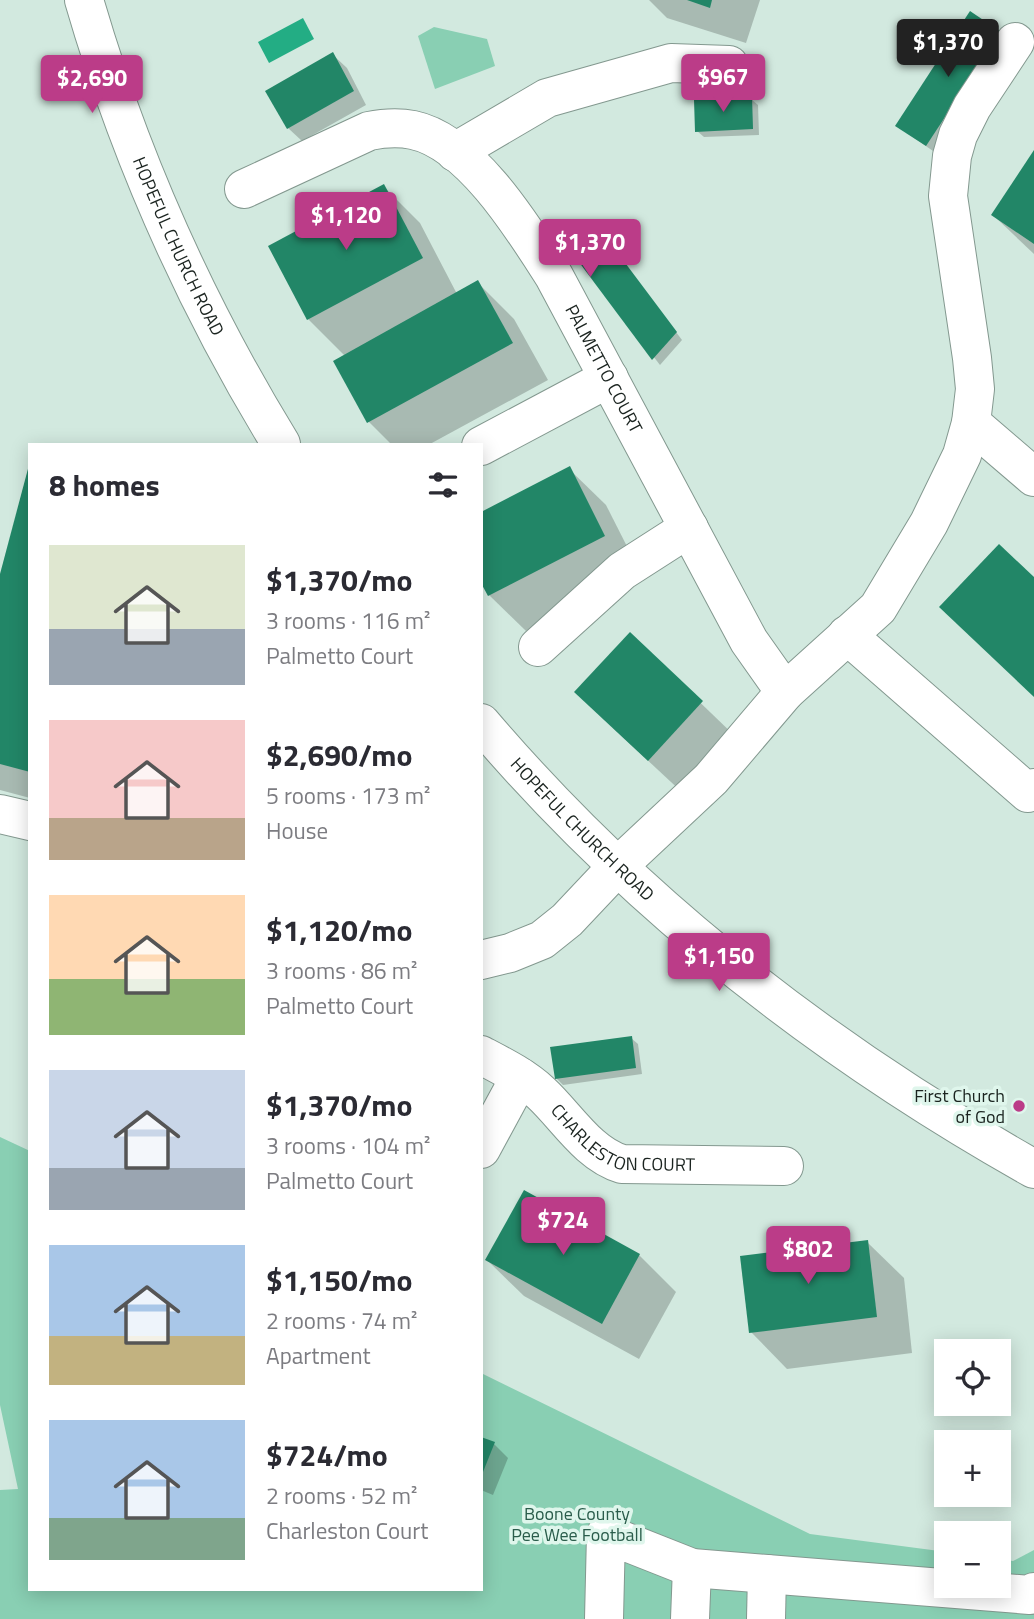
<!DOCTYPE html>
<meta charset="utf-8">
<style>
body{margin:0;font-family:"Titillium Web",sans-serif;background:#f7f7f7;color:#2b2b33;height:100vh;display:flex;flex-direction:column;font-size:26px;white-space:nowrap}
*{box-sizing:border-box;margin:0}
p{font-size:23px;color:#7c7c81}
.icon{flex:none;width:38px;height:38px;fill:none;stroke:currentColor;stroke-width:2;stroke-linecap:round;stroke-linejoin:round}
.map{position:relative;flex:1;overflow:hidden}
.panel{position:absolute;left:28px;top:443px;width:455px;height:1148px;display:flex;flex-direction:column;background:#fff;border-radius:0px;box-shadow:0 4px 18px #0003}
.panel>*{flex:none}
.fabs{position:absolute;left:934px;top:1339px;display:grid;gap:14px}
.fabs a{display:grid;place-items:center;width:77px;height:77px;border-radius:0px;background:#fff;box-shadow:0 4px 18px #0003;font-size:35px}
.price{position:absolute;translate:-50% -60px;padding:0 16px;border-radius:7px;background:#bb3c88;color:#fff;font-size:23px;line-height:46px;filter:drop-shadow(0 2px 4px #0008)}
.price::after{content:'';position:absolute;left:50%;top:42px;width:21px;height:16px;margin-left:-10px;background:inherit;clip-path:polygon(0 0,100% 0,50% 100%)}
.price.selected{background:#222;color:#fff}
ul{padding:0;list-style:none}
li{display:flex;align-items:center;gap:21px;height:175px;padding:0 21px}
li span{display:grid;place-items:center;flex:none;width:196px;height:140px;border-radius:0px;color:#555}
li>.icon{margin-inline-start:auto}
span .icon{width:84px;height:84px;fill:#fffc;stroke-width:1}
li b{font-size:30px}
h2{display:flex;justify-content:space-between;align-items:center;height:84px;padding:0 21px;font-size:30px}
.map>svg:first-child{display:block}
.green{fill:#89cfb3}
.water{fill:#23ad84}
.shadow{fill:#0003}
.building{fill:#228667}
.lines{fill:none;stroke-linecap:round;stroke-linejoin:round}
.minor-casing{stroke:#83988f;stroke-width:40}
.major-casing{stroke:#83988f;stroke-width:40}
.minor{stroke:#fff;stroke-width:38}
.major{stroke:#fff;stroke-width:38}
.poi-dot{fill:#bb3c88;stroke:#dff6ec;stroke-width:2.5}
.labels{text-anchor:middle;stroke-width:7;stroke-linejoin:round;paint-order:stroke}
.street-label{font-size:18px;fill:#1a231f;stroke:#dff6ec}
.poi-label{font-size:18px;fill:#1a231f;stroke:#dff6ec;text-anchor:end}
.park-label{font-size:18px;fill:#2a5d4b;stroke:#dff6ec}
</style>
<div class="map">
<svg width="1034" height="1619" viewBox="0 0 1034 1619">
<rect width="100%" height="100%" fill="#d2e9df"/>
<g class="green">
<path d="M434,27L487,39L495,66L435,89L418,36Z"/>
<path d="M0,1137L30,1151V1589H481V1373L810,1534L947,1552V1586H999V1559L1013,1561L1034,1550V1619H0V1490L18,1489L0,1405Z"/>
</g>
<path class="water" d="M303,18L314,39L269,63L258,42Z"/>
<g class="shadow">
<path d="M649,0H760L746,43L667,18Z"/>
<path d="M1007,39L933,151L897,126Z"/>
<path d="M333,55L347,68L366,105L302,141L288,128Z"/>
<path d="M751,99L758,105L759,135L704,137L697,131Z"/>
<path d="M1034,153V254L993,215Z"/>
<path d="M383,186L420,223L457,294L478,283L514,319L548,380L430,444H391L369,422L335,361L345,356L308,319Z"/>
<path d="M602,233L682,340L660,365L569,247Z"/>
<path d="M30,468V798L0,790V581Z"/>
<path d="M569,469L606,505L640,572L526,631L489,595Z"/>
<path d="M630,635L738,739L686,796L613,728Z"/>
<path d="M631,1038L638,1044L642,1074L563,1085L556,1078Z"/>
<path d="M867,1242L904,1278L912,1353L787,1369L751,1332Z"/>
<path d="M639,1255L676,1292L639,1359L524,1296L487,1260Z"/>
<path d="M481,1439L494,1444L508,1458L493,1495L481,1490Z"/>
</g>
<g class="building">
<path d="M687,0H712L710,8Z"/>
<path d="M970,11L1001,32L926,146L895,126Z"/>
<path d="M333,52L354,91L287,129L265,91Z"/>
<path d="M752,97L753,129L695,132L694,99Z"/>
<path d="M1034,150V244L991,215Z"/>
<path d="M384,184L423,258L307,320L268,246Z"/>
<path d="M596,224L677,332L652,360L567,246Z"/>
<path d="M478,280L513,343L367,423L333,361Z"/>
<path d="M29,465H30V772L0,764V574Z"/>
<path d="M570,466L605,536L488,596L481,583V512Z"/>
<path d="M999,544L1034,577V697L939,607Z"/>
<path d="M630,632L703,701L648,761L574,692Z"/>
<path d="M632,1036L636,1068L555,1079L550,1047Z"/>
<path d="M524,1190L640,1254L602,1324L485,1260Z"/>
<path d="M868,1240L877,1317L749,1333L740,1256Z"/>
<path d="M481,1437L495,1442L481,1477Z"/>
</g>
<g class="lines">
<g class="minor-casing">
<g id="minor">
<path d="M455,152L547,98L671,63L729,65"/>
<path id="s1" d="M244,189L369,131C384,128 398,127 413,130C471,142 524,229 554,276L749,641L785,692"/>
<path d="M971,423L1034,477"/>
<path d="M481,446L609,378"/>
<path d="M847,635L1028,793L1034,788"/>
<path d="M538,647L622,571L689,528"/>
<path d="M0,814L30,821"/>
<path d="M481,960L510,953L542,940L567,920L617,867L711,779L785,692L878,608L929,523L962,455L971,423L975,389L972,358L948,196L952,156L958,135L972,107L1015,42"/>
<path id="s2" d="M481,1055C502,1066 524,1077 541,1093C566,1116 588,1154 622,1164L784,1166"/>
<path d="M481,1149L520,1077"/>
<path d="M604,1619L606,1534L692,1568L1030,1595L1034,1592"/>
<path d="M690,1619L692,1568"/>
<path d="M766,1619L767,1574"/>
</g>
</g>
<g class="major-casing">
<g id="major">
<path id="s3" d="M84,0C129,155 197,307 281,444"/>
<path id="s4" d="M481,723C638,907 824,1051 1034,1169"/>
</g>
</g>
<use href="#minor" class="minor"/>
<use href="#major" class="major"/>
</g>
<circle class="poi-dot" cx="1019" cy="1106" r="7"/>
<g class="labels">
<g class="street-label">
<text dy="6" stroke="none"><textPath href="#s3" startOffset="264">HOPEFUL CHURCH ROAD</textPath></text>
<text dy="6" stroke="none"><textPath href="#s1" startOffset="495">PALMETTO COURT</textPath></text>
<text dy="6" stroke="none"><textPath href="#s4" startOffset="147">HOPEFUL CHURCH ROAD</textPath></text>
<text dy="6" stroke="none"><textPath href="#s2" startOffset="172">CHARLESTON COURT</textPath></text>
</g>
<g class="poi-label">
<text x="1005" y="1102">First Church<tspan x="1005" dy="21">of God</tspan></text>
</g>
<g class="park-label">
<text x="577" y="1520">Boone County<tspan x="577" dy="21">Pee Wee Football</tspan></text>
</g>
</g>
</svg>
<div class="fabs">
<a><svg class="icon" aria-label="locate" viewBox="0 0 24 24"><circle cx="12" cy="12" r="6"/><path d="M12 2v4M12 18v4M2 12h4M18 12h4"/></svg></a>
<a>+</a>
<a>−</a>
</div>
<b class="price selected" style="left:948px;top:79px">$1,370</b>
<b class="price" style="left:723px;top:114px">$967</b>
<b class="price" style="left:92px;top:115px">$2,690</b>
<b class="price" style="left:346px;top:252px">$1,120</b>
<b class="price" style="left:590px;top:279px">$1,370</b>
<b class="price" style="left:719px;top:993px">$1,150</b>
<b class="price" style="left:563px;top:1257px">$724</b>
<b class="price" style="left:808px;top:1286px">$802</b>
<section class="panel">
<h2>8 homes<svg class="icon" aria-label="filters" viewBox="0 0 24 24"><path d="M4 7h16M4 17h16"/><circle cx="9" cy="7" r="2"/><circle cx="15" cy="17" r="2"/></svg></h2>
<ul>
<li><span style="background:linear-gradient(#dfe7d0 60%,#9aa5b1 0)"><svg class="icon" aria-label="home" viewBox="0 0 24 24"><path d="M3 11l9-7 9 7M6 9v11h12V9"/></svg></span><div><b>$1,370/mo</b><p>3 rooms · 116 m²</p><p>Palmetto Court</p></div></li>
<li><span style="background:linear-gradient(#f6c9c9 70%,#b9a48a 0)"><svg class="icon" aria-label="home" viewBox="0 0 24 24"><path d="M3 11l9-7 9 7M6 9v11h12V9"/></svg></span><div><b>$2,690/mo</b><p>5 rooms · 173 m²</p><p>House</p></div></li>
<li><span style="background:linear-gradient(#ffd9b3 60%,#8fb573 0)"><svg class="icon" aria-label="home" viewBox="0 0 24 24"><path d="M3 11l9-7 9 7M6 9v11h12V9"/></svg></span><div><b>$1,120/mo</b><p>3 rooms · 86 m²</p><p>Palmetto Court</p></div></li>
<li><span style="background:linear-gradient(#c9d6e8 70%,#9aa5b1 0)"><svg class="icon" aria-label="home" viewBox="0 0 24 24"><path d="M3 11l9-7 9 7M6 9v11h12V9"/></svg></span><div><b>$1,370/mo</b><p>3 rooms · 104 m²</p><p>Palmetto Court</p></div></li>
<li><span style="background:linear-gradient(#a9c7e8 65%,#c2b280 0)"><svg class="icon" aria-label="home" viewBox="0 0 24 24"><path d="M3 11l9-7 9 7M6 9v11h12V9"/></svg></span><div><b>$1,150/mo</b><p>2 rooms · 74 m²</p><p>Apartment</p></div></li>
<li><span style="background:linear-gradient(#a9c7e8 70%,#7fa58c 0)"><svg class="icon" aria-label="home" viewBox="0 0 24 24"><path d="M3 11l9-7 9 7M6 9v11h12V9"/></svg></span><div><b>$724/mo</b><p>2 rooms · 52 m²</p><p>Charleston Court</p></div></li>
</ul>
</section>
</div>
